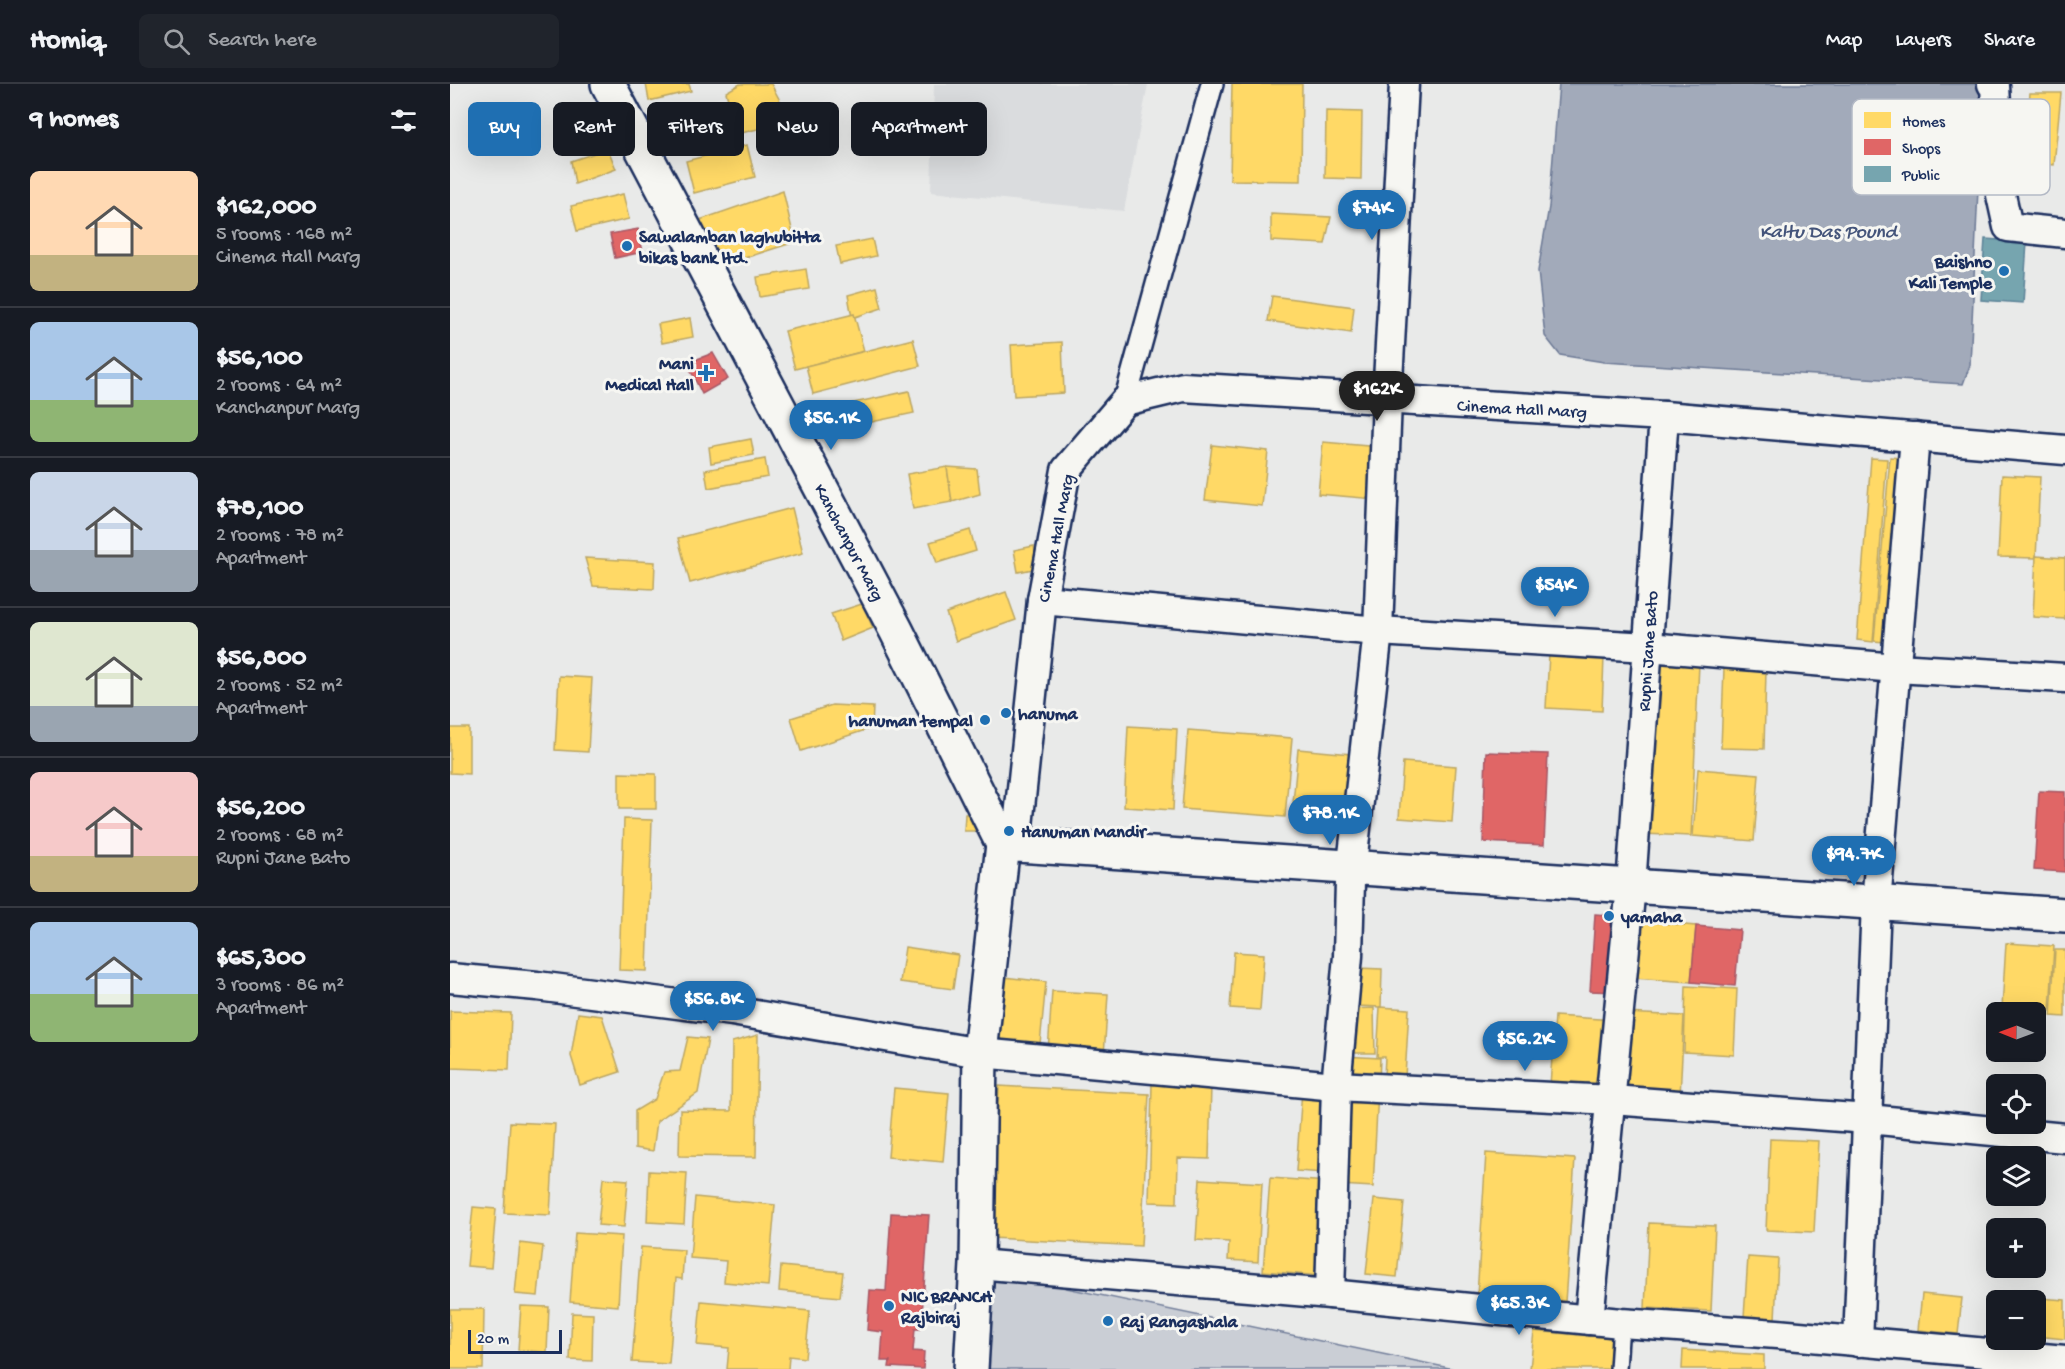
<!DOCTYPE html>
<meta charset="utf-8">
<style>
body{margin:0;font-family:"Gochi Hand",sans-serif;background:#20242c;color:#f1f3f6;height:100vh;display:flex;flex-direction:column;font-size:22px;white-space:nowrap}
*{box-sizing:border-box;margin:0}
p{font-size:20px;color:#9ea1a6}
.icon{flex:none;width:33px;height:33px;fill:none;stroke:currentColor;stroke-width:2;stroke-linecap:round;stroke-linejoin:round}
.map{position:relative;flex:1;overflow:hidden}
.sheet{display:flex;flex-direction:column;background:#171b24;width:450px}
.sheet>*{flex:none}
.guide{position:absolute;left:18px;top:18px;width:570px;height:54px;display:flex;gap:12px}
.needle{width:39px;rotate:271deg}
.tools{position:absolute;left:1536px;top:918px;display:grid;gap:12px}
.tools a{display:grid;place-items:center;width:60px;height:60px;border-radius:9px;background:#171b24;box-shadow:0 6px 24px #0002;font-size:30px}
.scale{position:absolute;left:18px;bottom:15px;width:94px;box-sizing:border-box;padding-left:6px;border:3px solid #1b2f5e;border-top:0;font-size:16px;line-height:21px;white-space:nowrap;color:#1b2f5e;-webkit-text-stroke:4px #f6f6f2;paint-order:stroke}
.price{position:absolute;translate:-50% -51px;padding:0 14px;border-radius:21px;background:#1f6fb2;color:#fff;font-size:20px;line-height:39px;filter:drop-shadow(0 2px 3px #0008)}
.price::after{content:'';position:absolute;left:50%;top:36px;width:18px;height:14px;margin-left:-9px;background:inherit;clip-path:polygon(0 0,100% 0,50% 100%)}
.price.active{background:#222;color:#fff}
ul{padding:0;list-style:none}
li{display:flex;align-items:center;gap:18px;height:150px;padding:0 30px}
li+li{border-top:2px solid #363941}
li span{display:grid;place-items:center;flex:none;width:168px;height:120px;border-radius:9px;color:#555}
li>.icon{margin-inline-start:auto}
span .icon{width:72px;height:72px;fill:#fffc;stroke-width:1}
li b{font-size:26px}
h2{display:flex;justify-content:space-between;align-items:center;height:72px;padding:0 30px;font-size:26px}
.pill{padding:0 21px;border-radius:9px;background:#171b24;box-shadow:0 6px 24px #0002;font-size:21px;line-height:54px}
.pill.active{background:#1f6fb2;color:#fff}
header{display:flex;align-items:center;gap:36px;box-sizing:border-box;height:84px;padding:0 30px;background:#171b24;border-bottom:2px solid #363941}
header strong{font-size:28px}
nav{display:flex;gap:33px;margin-inline-start:auto;font-size:21px}
.search{width:420px;height:54px;background:#20242c;display:flex;align-items:center;gap:15px;box-sizing:border-box;padding:0 21px;border-radius:9px;color:#9ea1a6;font-size:22px}
main{display:flex;flex:1;min-height:0}
.map>svg:first-child{display:block}
.built{fill:#dadcde}
.green{fill:#caced5;stroke:#727e9a;stroke-width:1.5}
.water{fill:#a2aaba;stroke:#6c7995;stroke-width:1.5}
.homes{fill:#ffd966;stroke:#bba664;stroke-width:1.5}
.shops{fill:#e06666;stroke:#a55664;stroke-width:1.5}
.public{fill:#76a5af;stroke:#5b8297;stroke-width:1.5}
.lines{fill:none;stroke-linecap:round;stroke-linejoin:round}
.service-casing{stroke:#1b2f5e;stroke-width:20}
.pedestrian-casing{stroke:#1b2f5e;stroke-width:26}
.minor-casing{stroke:#1b2f5e;stroke-width:33}
.secondary-casing{stroke:#1b2f5e;stroke-width:38}
.primary-casing{stroke:#1b2f5e;stroke-width:38}
.service{stroke:#f6f6f2;stroke-width:15}
.pedestrian{stroke:#f6f6f2;stroke-width:21}
.minor{stroke:#f6f6f2;stroke-width:28}
.secondary{stroke:#f6f6f2;stroke-width:33}
.primary{stroke:#f6f6f2;stroke-width:33}
.poi-dot{fill:#1f6fb2;stroke:#f6f6f2;stroke-width:2}
.labels{text-anchor:middle;stroke-width:6;stroke-linejoin:round;paint-order:stroke}
.poi-label{font-size:18px;font-weight:bold;fill:#1b2f5e;stroke:#f6f6f2;text-anchor:start}
.street-label{font-size:18px;fill:#1b2f5e;stroke:#f6f6f2}
.water-label{font-size:20px;font-style:italic;fill:#44547a;stroke:#f6f6f2}
.key{fill:#f6f6f2;stroke:#b4bac6;stroke-width:1.5}
.key-label{font-size:16px;fill:#1b2f5e}
</style>
<header>
<strong>Homiq</strong>
<div class="search"><svg class="icon" aria-label="search" viewBox="0 0 24 24"><circle cx="10" cy="10" r="6"/><path d="M15 15l6 6"/></svg>Search here</div>
<nav><a>Map</a><a>Layers</a><a>Share</a></nav>
</header>
<main>
<section class="sheet">
<h2>9 homes<svg class="icon" aria-label="filters" viewBox="0 0 24 24"><path d="M4 7h16M4 17h16"/><circle cx="9" cy="7" r="2"/><circle cx="15" cy="17" r="2"/></svg></h2>
<ul>
<li><span style="background:linear-gradient(#ffd9b3 70%,#c2b280 0)"><svg class="icon" aria-label="home" viewBox="0 0 24 24"><path d="M3 11l9-7 9 7M6 9v11h12V9"/></svg></span><div><b>$162,000</b><p>5 rooms · 168 m²</p><p>Cinema Hall Marg</p></div></li>
<li><span style="background:linear-gradient(#a9c7e8 65%,#8fb573 0)"><svg class="icon" aria-label="home" viewBox="0 0 24 24"><path d="M3 11l9-7 9 7M6 9v11h12V9"/></svg></span><div><b>$56,100</b><p>2 rooms · 64 m²</p><p>Kanchanpur Marg</p></div></li>
<li><span style="background:linear-gradient(#c9d6e8 65%,#9aa5b1 0)"><svg class="icon" aria-label="home" viewBox="0 0 24 24"><path d="M3 11l9-7 9 7M6 9v11h12V9"/></svg></span><div><b>$78,100</b><p>2 rooms · 78 m²</p><p>Apartment</p></div></li>
<li><span style="background:linear-gradient(#dfe7d0 70%,#9aa5b1 0)"><svg class="icon" aria-label="home" viewBox="0 0 24 24"><path d="M3 11l9-7 9 7M6 9v11h12V9"/></svg></span><div><b>$56,800</b><p>2 rooms · 52 m²</p><p>Apartment</p></div></li>
<li><span style="background:linear-gradient(#f6c9c9 70%,#c2b280 0)"><svg class="icon" aria-label="home" viewBox="0 0 24 24"><path d="M3 11l9-7 9 7M6 9v11h12V9"/></svg></span><div><b>$56,200</b><p>2 rooms · 68 m²</p><p>Rupni Jane Bato</p></div></li>
<li><span style="background:linear-gradient(#a9c7e8 60%,#8fb573 0)"><svg class="icon" aria-label="home" viewBox="0 0 24 24"><path d="M3 11l9-7 9 7M6 9v11h12V9"/></svg></span><div><b>$65,300</b><p>3 rooms · 86 m²</p><p>Apartment</p></div></li>
</ul>
</section>
<div class="map">
<svg width="1615" height="1285" viewBox="0 0 1615 1285">
<rect width="100%" height="100%" fill="#e9eae9"/>
<filter id="ink" filterUnits="userSpaceOnUse"><feTurbulence type="fractalNoise" baseFrequency=".0167" numOctaves="2"/><feDisplacementMap in="SourceGraphic" scale="12" xChannelSelector="R" yChannelSelector="G"/><feConvolveMatrix kernelMatrix="1 2 1 2 8 2 1 2 1" color-interpolation-filters="sRGB"/></filter>
<g filter="url(#ink)">
<path class="built" d="M484,0H698L674,127L481,108Z"/>
<path class="green" d="M545,1189L1004,1285H537Z"/>
<path class="water" d="M1109,0H1529L1542,12L1528,105L1520,281L1513,300L1154,278L1110,271L1095,252L1088,187L1099,123Z"/>
<g class="homes">
<path d="M196,0H239L241,7L199,17Z"/>
<path d="M290,0H321L341,37L287,50L276,8Z"/>
<path d="M782,0H852L851,97L780,96Z"/>
<path d="M1580,9H1611L1604,81L1573,78Z"/>
<path d="M255,24L263,51L211,66L203,40Z"/>
<path d="M876,27L912,28L911,95L875,94Z"/>
<path d="M162,49L168,64L160,70L166,85L125,100L121,77L148,68L145,53Z"/>
<path d="M297,61L305,93L244,109L236,77Z"/>
<path d="M333,107L345,158L266,183L241,139Z"/>
<path d="M173,110L179,135L127,147L121,122Z"/>
<path d="M821,130L881,133L875,160L821,157Z"/>
<path d="M422,155L426,172L390,180L386,162Z"/>
<path d="M356,185L359,205L310,213L307,193Z"/>
<path d="M427,203L432,224L402,234L398,211Z"/>
<path d="M822,212L904,223L901,249L818,237Z"/>
<path d="M404,230L414,267L345,285L335,247Z"/>
<path d="M240,234L243,253L212,259L208,240Z"/>
<path d="M463,255L470,282L363,310L356,282Z"/>
<path d="M612,258L614,309L564,312L561,261Z"/>
<path d="M459,307L464,329L384,346L380,324Z"/>
<path d="M301,355L304,371L261,379L259,363Z"/>
<path d="M873,358L929,363L925,415L868,410Z"/>
<path d="M762,361L818,367L812,422L755,416Z"/>
<path d="M1440,373L1461,375L1445,559L1424,557Z"/>
<path d="M1421,374L1437,375L1423,558L1407,556Z"/>
<path d="M315,375L318,393L258,404L255,386Z"/>
<path d="M497,383L502,418L463,425L457,390Z"/>
<path d="M497,383L527,385L530,410L502,418Z"/>
<path d="M1552,391L1590,393L1586,474L1548,473Z"/>
<path d="M342,424L353,469L240,499L228,454Z"/>
<path d="M520,446L526,467L487,479L480,458Z"/>
<path d="M584,462L588,484L568,488L564,466Z"/>
<path d="M1586,472L1615,474V535L1583,533Z"/>
<path d="M135,474L205,478L204,505L143,502Z"/>
<path d="M556,508L566,536L506,557L496,529Z"/>
<path d="M412,520L423,544L391,557L381,530Z"/>
<path d="M1099,570L1154,573L1152,627L1096,624Z"/>
<path d="M1201,578L1249,580L1241,752L1193,750Z"/>
<path d="M1274,584L1316,586L1314,665L1271,664Z"/>
<path d="M109,592L142,594L138,668L105,666Z"/>
<path d="M382,621L423,623L422,644L351,667L341,634Z"/>
<path d="M678,642L727,645L723,726L674,723Z"/>
<path d="M0,644H19V690L0,689Z"/>
<path d="M738,646L842,654L835,733L732,725Z"/>
<path d="M848,665L901,670L895,736L842,730Z"/>
<path d="M953,678L1006,682L1002,738L949,734Z"/>
<path d="M1248,685L1309,690L1304,757L1243,752Z"/>
<path d="M169,689L206,690V725H169Z"/>
<path d="M515,730H530V747H514Z"/>
<path d="M174,735L202,736L197,887L169,886Z"/>
<path d="M1187,837L1246,842L1241,898L1183,894Z"/>
<path d="M1556,859L1604,862L1600,927L1552,924Z"/>
<path d="M455,863L508,871L503,905L450,898Z"/>
<path d="M1605,866H1615V933L1601,932Z"/>
<path d="M784,868L814,870L810,926L780,924Z"/>
<path d="M908,884L932,885L931,923L907,922Z"/>
<path d="M554,893L596,898L589,970L547,966Z"/>
<path d="M1236,902L1287,905L1284,971L1234,968Z"/>
<path d="M602,907L658,910L654,972L598,968Z"/>
<path d="M930,923L959,925L955,993L934,992L935,973H927Z"/>
<path d="M924,924L925,969H898L897,925Z"/>
<path d="M0,927L61,929L59,986L0,984Z"/>
<path d="M128,929L152,932L170,988L130,1001L121,972Z"/>
<path d="M1175,929L1234,932L1230,1012L1171,1009Z"/>
<path d="M1105,932L1164,936L1159,1006L1100,1001Z"/>
<path d="M308,951L306,1073L229,1072L230,1026L281,1027L282,958Z"/>
<path d="M238,953L258,955L248,1009L207,1037L203,1067L185,1064V1027L205,1015L214,988L230,987Z"/>
<path d="M893,972L930,974L929,999L892,997Z"/>
<path d="M702,1000L761,1002L759,1075L728,1074L727,1119L699,1118Z"/>
<path d="M549,1002L699,1010L691,1162L541,1154Z"/>
<path d="M444,1004L499,1009L493,1078L438,1073Z"/>
<path d="M852,1006L882,1009L876,1089L846,1087Z"/>
<path d="M895,1006L928,1007L923,1103L890,1101Z"/>
<path d="M60,1038L105,1040L100,1131L54,1129Z"/>
<path d="M1320,1055L1369,1057L1364,1148L1316,1146Z"/>
<path d="M1036,1069L1125,1075L1115,1218L1027,1212Z"/>
<path d="M199,1087L237,1089L234,1140L197,1138Z"/>
<path d="M153,1094L178,1096L174,1143L148,1141Z"/>
<path d="M820,1094L879,1098L871,1192L813,1187Z"/>
<path d="M750,1095L812,1099L808,1178L778,1176L779,1158L746,1156Z"/>
<path d="M245,1113L325,1121L318,1202L274,1198L276,1177L240,1174Z"/>
<path d="M924,1115L954,1118L947,1193L916,1190Z"/>
<path d="M23,1123L46,1125L41,1184L17,1182Z"/>
<path d="M1199,1139L1265,1142L1261,1227L1195,1224Z"/>
<path d="M125,1149L172,1152L168,1222L120,1218Z"/>
<path d="M70,1159L93,1162L88,1212L65,1210Z"/>
<path d="M191,1163L234,1166L232,1195L226,1194L219,1280L182,1278Z"/>
<path d="M1298,1173L1328,1175L1325,1235L1294,1233Z"/>
<path d="M331,1182L393,1188L390,1213L329,1207Z"/>
<path d="M1472,1210L1512,1214L1508,1250L1468,1246Z"/>
<path d="M1589,1214L1615,1216V1255L1586,1252Z"/>
<path d="M251,1217L360,1227L355,1274L339,1272L338,1285H277L279,1264L247,1261Z"/>
<path d="M71,1222L99,1223L97,1268L68,1266Z"/>
<path d="M0,1225H34L33,1285H0Z"/>
<path d="M122,1229L143,1230L142,1277L120,1276Z"/>
<path d="M1084,1247L1165,1254L1162,1285H1080Z"/>
<path d="M1233,1266L1314,1271V1285H1232Z"/>
</g>
<g class="shops">
<path d="M188,145L193,168L165,174L160,150Z"/>
<path d="M263,269L278,295L252,310L237,279Z"/>
<path d="M1036,668L1098,670L1094,761L1033,758Z"/>
<path d="M1589,707L1615,708V788L1584,786Z"/>
<path d="M1145,830L1171,832L1166,908L1140,907Z"/>
<path d="M1246,842L1290,846L1285,902L1241,898Z"/>
<path d="M441,1129L479,1131L471,1245H465L463,1267L474,1268L473,1285L439,1283L440,1277H431L433,1248L417,1246L420,1206L436,1207Z"/>
</g>
<path class="public" d="M1535,155L1577,158L1573,219L1531,216Z"/>
<g class="lines">
<g class="service-casing">
<path id="service" d="M1168,1285L1171,1239"/>
</g>
<g class="pedestrian-casing">
<path id="pedestrian" d="M675,317L762,0"/>
</g>
<g class="minor-casing">
<g id="minor">
<path d="M1542,0L1545,2L1551,111L1558,143L1615,149"/>
<path d="M592,516L928,547L1198,563L1446,584L1615,594"/>
<path d="M566,761L592,516L616,386L675,317L733,303L1214,332L1615,366"/>
<path d="M0,894L87,902L282,927L530,969L886,1002L1162,1016L1418,1035L1615,1054"/>
<path d="M527,1180L880,1210L1171,1239L1327,1250L1615,1276"/>
<path d="M880,1210L886,1002L898,872L900,798L928,547L937,316L954,0"/>
<path d="M1139,1236L1181,802L1214,332"/>
<path d="M1408,1258L1426,819L1465,353"/>
</g>
</g>
<g class="secondary-casing">
<path id="secondary" d="M158,0L446,546L553,760"/>
</g>
<g class="primary-casing">
<path id="primary" d="M521,1285L527,1180L530,969L553,760L1615,831"/>
</g>
<use href="#service" class="service"/>
<use href="#pedestrian" class="pedestrian"/>
<use href="#minor" class="minor"/>
<use href="#secondary" class="secondary"/>
<use href="#primary" class="primary"/>
</g>
</g>
<g class="poi-dot">
<circle cx="177" cy="162" r="6"/>
<circle cx="1554" cy="187" r="6"/>
<path d="M253 280h6v6h6v6h-6v6h-6v-6h-6v-6h6z"/>
<circle cx="556" cy="629" r="6"/>
<circle cx="535" cy="636" r="6"/>
<circle cx="559" cy="747" r="6"/>
<circle cx="1159" cy="832" r="6"/>
<circle cx="439" cy="1222" r="6"/>
<circle cx="658" cy="1237" r="6"/>
</g>
<g class="labels">
<g class="poi-label">
<text x="189" y="158">Sawalamban laghubitta<tspan x="189" dy="21">bikas bank ltd.</tspan></text>
<text x="1542" y="183" text-anchor="end">Baishno<tspan x="1542" dy="21">Kali Temple</tspan></text>
<text x="244" y="285" text-anchor="end">Mani<tspan x="244" dy="21">Medical Hall</tspan></text>
<text x="568" y="635">hanuma</text>
<text x="523" y="642" text-anchor="end">hanuman tempal</text>
<text x="571" y="753">Hanuman Mandir</text>
<text x="1171" y="838">yamaha</text>
<text x="451" y="1218">NIC BRANCH<tspan x="451" dy="21">Rajbiraj</tspan></text>
<text x="670" y="1243">Raj Rangashala</text>
</g>
<g class="street-label">
<text transform="translate(1072 324) rotate(3)" y="6">Cinema Hall Marg</text>
<text transform="translate(605 454) rotate(-79)" y="6">Cinema Hall Marg</text>
<text transform="translate(400 458) rotate(62)" y="6">Kanchanpur Marg</text>
<text transform="translate(1197 567) rotate(-86)" y="6">Rupni Jane Bato</text>
</g>
<g class="water-label">
<text x="1378" y="153">Kaltu Das Pound</text>
</g>
</g>
<rect x="1402" y="15" width="198" height="96" rx="9" class="key"/>
<rect x="1414" y="28" width="27" height="16" fill="#ffd966"/>
<rect x="1414" y="55" width="27" height="16" fill="#e06666"/>
<rect x="1414" y="82" width="27" height="16" fill="#76a5af"/>
<g class="key-label">
<text x="1452" y="42">Homes</text>
<text x="1452" y="69">Shops</text>
<text x="1452" y="96">Public</text>
</g>
</svg>
<div class="tools">
<a><svg class="needle" viewBox="-14 -14 28 28"><path d="M0-13l5 13h-10z" fill="#e53935"/><path d="M0 13l5-13h-10z" fill="#9ea1a6"/></svg></a>
<a><svg class="icon" aria-label="locate" viewBox="0 0 24 24"><circle cx="12" cy="12" r="6"/><path d="M12 2v4M12 18v4M2 12h4M18 12h4"/></svg></a>
<a><svg class="icon" aria-label="layers" viewBox="0 0 24 24"><path d="M12 4l9 5-9 5-9-5zM3 14l9 5 9-5"/></svg></a>
<a>+</a>
<a>−</a>
</div>
<div class="scale">20 m</div>
<b class="price" style="left:922px;top:157px">$74K</b>
<b class="price active" style="left:927px;top:338px">$162K</b>
<b class="price" style="left:381px;top:367px">$56.1K</b>
<b class="price" style="left:1105px;top:534px">$54K</b>
<b class="price" style="left:880px;top:762px">$78.1K</b>
<b class="price" style="left:1404px;top:803px">$94.7K</b>
<b class="price" style="left:263px;top:948px">$56.8K</b>
<b class="price" style="left:1075px;top:988px">$56.2K</b>
<b class="price" style="left:1069px;top:1252px">$65.3K</b>
<div class="guide">
<a class="pill active">Buy</a>
<a class="pill">Rent</a>
<a class="pill">Filters</a>
<a class="pill">New</a>
<a class="pill">Apartment</a>
</div>
</div>
</main>
